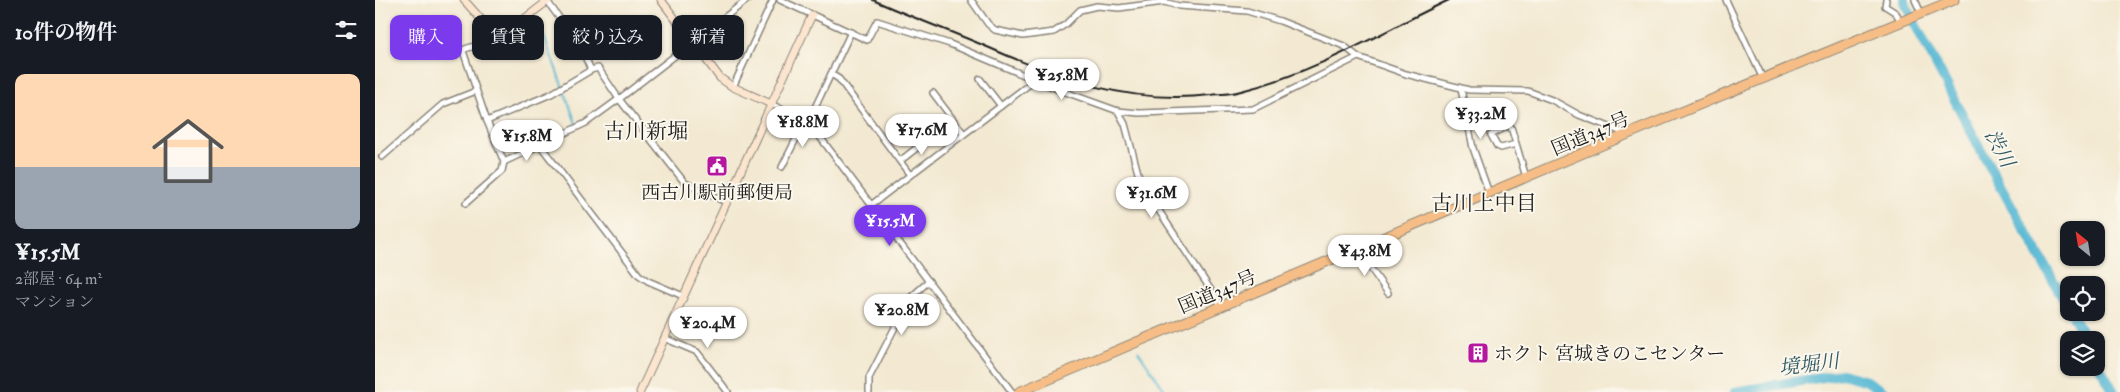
<!DOCTYPE html>
<html lang="ja">
<meta charset="utf-8">
<style>
body{margin:0;font-family:"IM FELL Double Pica","Noto Serif JP",serif;background:#242831;color:#f1f3f6;height:100vh;display:flex;flex-direction:column;font-size:19px;white-space:nowrap}
*{box-sizing:border-box;margin:0}
p{font-size:16px;color:#9ea1a6}
.icon{flex:none;width:28px;height:28px;fill:none;stroke:currentColor;stroke-width:2;stroke-linecap:round;stroke-linejoin:round}
.map{position:relative;flex:1;overflow:hidden}
.drawer{display:flex;flex-direction:column;background:#171b24;width:375px}
.drawer>*{flex:none}
.top-card{position:absolute;left:15px;top:15px;width:475px;height:45px;display:flex;gap:10px}
.needle{width:32px;rotate:330deg}
.buttons{position:absolute;left:1685px;top:221px;display:grid;gap:10px}
.buttons a{display:grid;place-items:center;width:45px;height:45px;border-radius:10px;background:#171b24;box-shadow:0 1px 4px #0004;font-size:25px}
.price{position:absolute;translate:-50% -42px;padding:0 11px;border-radius:18px;background:#fff;color:#222;font-size:16px;line-height:32px;filter:drop-shadow(0 1px 2px #0008)}
.price::after{content:'';position:absolute;left:50%;top:30px;width:15px;height:11px;margin-left:-8px;background:inherit;clip-path:polygon(0 0,100% 0,50% 100%)}
.price.active{background:#7c3aed;color:#fff}
ul{padding:0;list-style:none}
li{display:grid;align-content:center;gap:10px;height:265px;padding:0 15px}
li+li{border-top:1px solid #363941}
li span{display:grid;place-items:center;height:155px;border-radius:10px;color:#555}
li>.icon{margin-inline-start:auto}
span .icon{width:90px;height:90px;fill:#fffc;stroke-width:1}
li b{font-size:21px}
h2{display:flex;justify-content:space-between;align-items:center;height:60px;padding:0 15px;font-size:21px}
.chip{padding:0 18px;border-radius:10px;background:#171b24;box-shadow:0 1px 4px #0004;font-size:18px;line-height:45px}
.chip.active{background:#7c3aed;color:#fff}
main{display:flex;flex:1;min-height:0}
.map>svg:first-child{display:block}
.lines{fill:none;stroke-linecap:round;stroke-linejoin:round}
.stream{stroke:#54b7d3;stroke-width:2}
.river{stroke:#54b7d3;stroke-width:10}
.street-casing{stroke:#888277;stroke-width:8}
.secondary-casing{stroke:#888277;stroke-width:9}
.highway-casing{stroke:#888277;stroke-width:11}
.street{stroke:#fff;stroke-width:5}
.secondary{stroke:#fbe5cf;stroke-width:7}
.highway{stroke:#f6be86;stroke-width:9}
.rail{stroke:#1c1c1c;stroke-width:2}
.labels{text-anchor:middle;stroke-width:4;stroke-linejoin:round;paint-order:stroke}
.street-label{font-size:19px;fill:#1c1c1c;stroke:#fbf7ec}
.poi-label{font-size:19px;fill:#1c1c1c;stroke:#fbf7ec}
.water-label{font-size:20px;font-style:italic;fill:#325a65;stroke:#fbf7ec}
.quarter-label{font-size:21px;fill:#1c1c1c;stroke:#fbf7ec}
</style>
<main>
<section class="drawer">
<h2>10件の物件<svg class="icon" aria-label="filters" viewBox="0 0 24 24"><path d="M4 7h16M4 17h16"/><circle cx="9" cy="7" r="2"/><circle cx="15" cy="17" r="2"/></svg></h2>
<ul>
<li><span style="background:linear-gradient(#ffd9b3 60%,#9aa5b1 0)"><svg class="icon" aria-label="home" viewBox="0 0 24 24"><path d="M3 11l9-7 9 7M6 9v11h12V9"/></svg></span><div><b>¥15.5M</b><p>2部屋 · 64 m²</p><p>マンション</p></div></li>
</ul>
</section>
<div class="map">
<svg width="1745" height="392" viewBox="0 0 1745 392">
<rect width="100%" height="100%" fill="#fbf7ec"/>
<filter id="ink" filterUnits="userSpaceOnUse"><feTurbulence type="fractalNoise" baseFrequency=".02" numOctaves="2"/><feDisplacementMap in="SourceGraphic" scale="10" xChannelSelector="R" yChannelSelector="G"/><feConvolveMatrix kernelMatrix="1 2 1 2 8 2 1 2 1" color-interpolation-filters="sRGB"/></filter>
<filter id="wash" filterUnits="userSpaceOnUse"><feTurbulence type="fractalNoise" baseFrequency=".0096" numOctaves="4" result="noise"/><feDisplacementMap in="SourceGraphic" scale="20" xChannelSelector="R" yChannelSelector="G"/><feGaussianBlur stdDeviation="1.12" result="paint"/><feColorMatrix in="noise" values="0 0 0 0 0 0 0 0 0 0 0 0 0 0 0 0 0 1.4 0 .05"/><feComposite in="paint" operator="in"/></filter>
<g filter="url(#wash)">
<rect width="100%" height="100%" fill="#f3e9d2"/>
<g class="lines">
<g class="stream">
<path d="M129,40L134,45L169,36L202,126"/>
<path d="M763,351L791,392"/>
</g>
<g class="river">
<path d="M1530,0L1531,5L1541,26L1610,158L1694,309"/>
<path d="M1696,312L1711,340"/>
<path d="M1721,360L1739,392"/>
<path d="M1360,392L1467,374L1492,381L1509,392"/>
</g>
</g>
</g>
<g filter="url(#ink)">
<g class="lines">
<g class="street-casing">
<g id="street">
<path d="M405,0L492,40L502,21L575,44L682,89L743,111L764,113L878,109L983,57"/>
<path d="M596,0L613,24L620,30L648,36L679,32L691,24L705,10L722,6L744,8L789,2L804,6L872,11L905,21L969,46L983,57L1031,74L1094,90L1153,91L1177,100L1204,115L1252,134"/>
<path d="M1351,0L1388,79"/>
<path d="M1511,0L1510,6L1521,13L1526,22"/>
<path d="M1540,0L1546,13"/>
<path d="M172,1L206,48L216,70"/>
<path d="M456,74L464,79L535,175"/>
<path d="M605,79L626,106"/>
<path d="M358,87L398,0"/>
<path d="M1086,89L1098,148L1114,193"/>
<path d="M558,93L589,134"/>
<path d="M396,104L433,122L439,129L637,392"/>
<path d="M743,111L750,124L764,177L775,197L847,307"/>
<path d="M112,121L176,94L216,70L223,68L244,99L372,0"/>
<path d="M433,122L476,32"/>
<path d="M1141,144L1126,148L1122,146L1116,135L1133,126L1136,127L1151,177"/>
<path d="M7,157L68,104L101,91"/>
<path d="M525,161L557,136"/>
<path d="M129,162L165,145"/>
<path d="M407,167L430,121"/>
<path d="M91,203L127,171L129,162L112,121L88,51L90,49L121,39L124,36"/>
<path d="M496,205L660,80"/>
<path d="M982,249L1013,293"/>
<path d="M308,296L273,281L264,275L165,145L211,123L244,99L310,183L351,202"/>
<path d="M289,338L322,352L353,392"/>
<path d="M494,392V378L535,298L554,281"/>
</g>
</g>
<g class="secondary-casing">
<g id="secondary">
<path d="M89,0L120,35L127,36L174,0"/>
<path d="M286,0L345,78L358,87L396,104"/>
<path d="M265,392L437,15"/>
</g>
</g>
<g class="highway-casing">
<path id="highway" d="M644,392L1253,134L1579,0"/>
</g>
<use href="#street" class="street"/>
<use href="#secondary" class="secondary"/>
<use href="#highway" class="highway"/>
<path class="rail" d="M498,0C535,17 573,30 610,46C685,79 753,105 836,95C846,94 857,94 866,91C940,73 1006,32 1074,0"/>
</g>
</g>
<defs>
<g id="civic-square" transform="scale(1.125)"><rect x="-9" y="-9" width="18" height="18" rx="4" fill="#b5179e" stroke="#fbf7ec"/><path d="M-.6-6.5H3V-4.5H.6V-3L4-1V1h2V6H-6V1h2V-1L-.6-3ZM-1.2 2.5V6h2.4V2.5Z" fill="#fff"/></g>
<g id="building-square" transform="scale(1.125)"><rect x="-9" y="-9" width="18" height="18" rx="4" fill="#b5179e" stroke="#fbf7ec"/><path d="M-4-6H4V6H1V3H-1V6H-4ZM-2.5-4.3h1.7v1.8h-1.7ZM.8-4.3h1.7v1.8H.8ZM-2.5-1h1.7V.8h-1.7ZM.8-1h1.7V.8H.8Z" fill="#fff"/></g>
</defs>
<g fill-rule="evenodd">
<use href="#civic-square" x="342" y="166"/>
<use href="#building-square" x="1103" y="353"/>
</g>
<g class="labels">
<g class="street-label">
<text transform="translate(1215 133) rotate(-23)" y="7">国道347号</text>
<text transform="translate(842 291) rotate(-23)" y="7">国道347号</text>
</g>
<g class="poi-label">
<text x="342" y="199">西古川駅前郵便局</text>
<text x="1119" y="360" text-anchor="start">ホクト 宮城きのこセンター</text>
</g>
<g class="water-label">
<text transform="translate(1625 148) rotate(62)" y="7">渋川</text>
<text transform="translate(1434 364) rotate(-7)" y="7">境堀川</text>
</g>
<g class="quarter-label">
<text x="271" y="138">古川新堀</text>
<text x="1109" y="210">古川上中目</text>
</g>
</g>
</svg>
<div class="buttons">
<a><svg class="needle" viewBox="-14 -14 28 28"><path d="M0-13l5 13h-10z" fill="#e53935"/><path d="M0 13l5-13h-10z" fill="#9ea1a6"/></svg></a>
<a><svg class="icon" aria-label="locate" viewBox="0 0 24 24"><circle cx="12" cy="12" r="6"/><path d="M12 2v4M12 18v4M2 12h4M18 12h4"/></svg></a>
<a><svg class="icon" aria-label="layers" viewBox="0 0 24 24"><path d="M12 4l9 5-9 5-9-5zM3 14l9 5 9-5"/></svg></a>
</div>
<b class="price" style="left:687px;top:101px">¥25.8M</b>
<b class="price" style="left:1106px;top:140px">¥33.2M</b>
<b class="price" style="left:428px;top:148px">¥18.8M</b>
<b class="price" style="left:547px;top:156px">¥17.6M</b>
<b class="price" style="left:152px;top:162px">¥15.8M</b>
<b class="price" style="left:777px;top:219px">¥31.6M</b>
<b class="price active" style="left:515px;top:247px">¥15.5M</b>
<b class="price" style="left:990px;top:277px">¥43.8M</b>
<b class="price" style="left:527px;top:336px">¥20.8M</b>
<b class="price" style="left:333px;top:349px">¥20.4M</b>
<div class="top-card">
<a class="chip active">購入</a>
<a class="chip">賃貸</a>
<a class="chip">絞り込み</a>
<a class="chip">新着</a>
</div>
</div>
</main>
